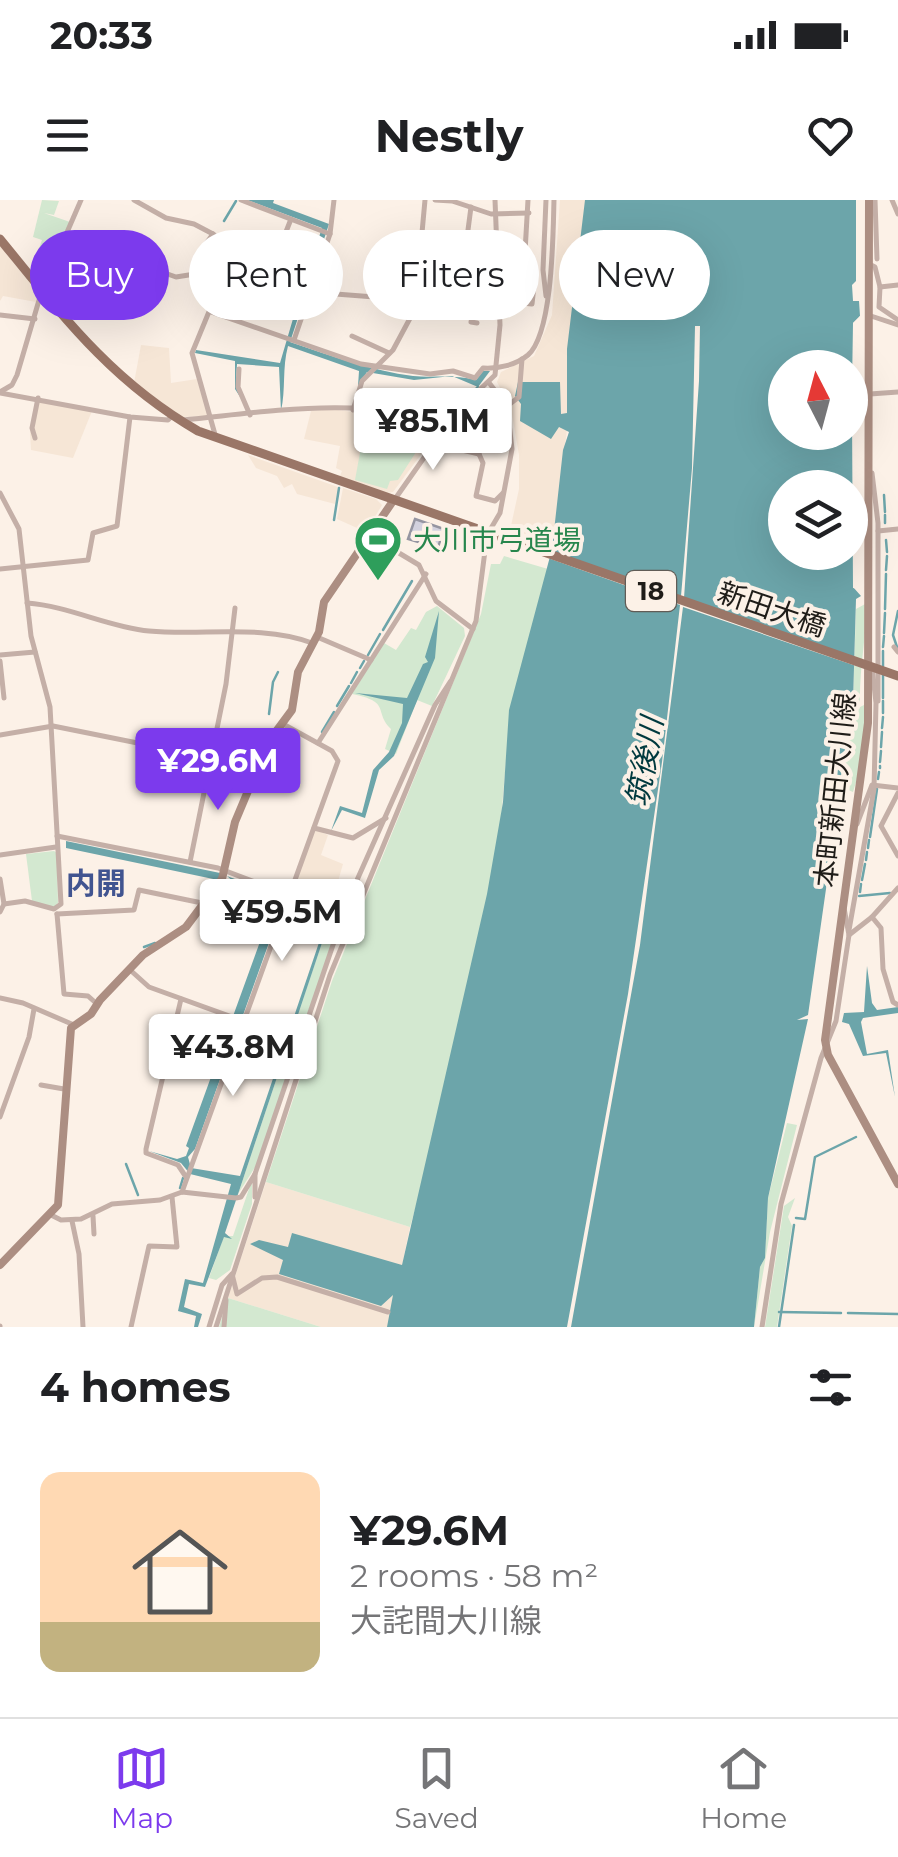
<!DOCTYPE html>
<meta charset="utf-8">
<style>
body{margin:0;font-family:Montserrat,"Noto Sans JP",sans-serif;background:#f2f2f2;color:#202124;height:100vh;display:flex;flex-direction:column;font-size:38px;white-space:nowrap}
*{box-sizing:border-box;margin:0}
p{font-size:32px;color:#757577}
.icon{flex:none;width:55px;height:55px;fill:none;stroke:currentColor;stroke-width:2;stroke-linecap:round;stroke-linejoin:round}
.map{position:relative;height:1127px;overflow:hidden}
.sheet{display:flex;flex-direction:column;background:#fff;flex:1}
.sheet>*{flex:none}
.hud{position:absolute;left:30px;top:30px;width:840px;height:90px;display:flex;gap:20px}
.needle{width:65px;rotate:354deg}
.buttons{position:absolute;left:768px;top:150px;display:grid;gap:20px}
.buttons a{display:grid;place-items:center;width:100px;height:100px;border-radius:50%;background:#fff;box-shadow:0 10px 40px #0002;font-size:50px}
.price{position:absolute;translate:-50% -85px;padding:0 22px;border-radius:10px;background:#fff;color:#222;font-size:32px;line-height:65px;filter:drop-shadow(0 2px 5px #0008)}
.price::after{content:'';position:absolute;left:50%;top:60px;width:30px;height:22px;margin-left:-15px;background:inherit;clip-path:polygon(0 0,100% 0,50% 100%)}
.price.on{background:#7c3aed;color:#fff}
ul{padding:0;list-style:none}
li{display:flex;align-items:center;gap:30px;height:250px;padding:0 40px}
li+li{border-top:2px solid #e0e0e0}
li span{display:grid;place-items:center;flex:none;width:280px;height:200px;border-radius:20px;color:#555}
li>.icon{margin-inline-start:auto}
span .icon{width:120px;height:120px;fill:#fffc;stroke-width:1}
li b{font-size:42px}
h2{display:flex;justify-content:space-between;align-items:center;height:120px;padding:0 40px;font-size:42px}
.tag{padding:0 35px;border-radius:45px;background:#fff;box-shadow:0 10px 40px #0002;font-size:35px;line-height:90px}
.tag.on{background:#7c3aed;color:#fff}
.status{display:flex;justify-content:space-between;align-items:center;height:70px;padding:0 50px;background:#fff;direction:ltr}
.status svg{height:28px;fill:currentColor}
header{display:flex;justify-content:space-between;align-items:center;height:130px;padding:0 40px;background:#fff;font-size:45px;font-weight:700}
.dock{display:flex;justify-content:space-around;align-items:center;height:140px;border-top:2px solid #e0e0e0;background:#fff;font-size:28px;color:#757577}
.dock a{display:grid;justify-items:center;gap:5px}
.dock .on{color:#7c3aed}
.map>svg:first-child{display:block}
.built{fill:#f6e6d6}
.green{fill:#d3e8d0}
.water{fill:#6ca5aa;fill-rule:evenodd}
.pier{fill:#fcf1e7}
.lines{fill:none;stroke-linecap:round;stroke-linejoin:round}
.stream{stroke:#6ca5aa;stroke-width:2.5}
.building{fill:#d2d1de;stroke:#9595a1;stroke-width:2.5}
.street{stroke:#c4afa7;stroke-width:5}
.secondary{stroke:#ac8e82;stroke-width:8}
.primary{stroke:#9a7667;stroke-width:9}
.labels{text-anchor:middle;stroke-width:8;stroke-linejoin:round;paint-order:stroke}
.shield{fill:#fcf1e7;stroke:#615c56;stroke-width:2.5}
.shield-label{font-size:25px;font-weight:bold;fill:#1f1c18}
.leisure-label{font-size:28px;fill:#27864d;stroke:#fcf1e7;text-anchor:start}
.street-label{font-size:28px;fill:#1f1c18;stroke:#fcf1e7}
.water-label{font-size:30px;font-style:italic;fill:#00393e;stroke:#fcf1e7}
.neighbourhood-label{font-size:30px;font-weight:bold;fill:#415490;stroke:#fcf1e7}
</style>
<div class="status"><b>20:33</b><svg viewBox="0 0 49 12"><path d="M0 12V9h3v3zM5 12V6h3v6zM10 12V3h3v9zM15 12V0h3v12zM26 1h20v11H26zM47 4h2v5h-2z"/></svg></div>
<header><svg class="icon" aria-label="menu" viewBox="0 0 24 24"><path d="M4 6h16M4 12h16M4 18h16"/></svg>Nestly<svg class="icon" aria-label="heart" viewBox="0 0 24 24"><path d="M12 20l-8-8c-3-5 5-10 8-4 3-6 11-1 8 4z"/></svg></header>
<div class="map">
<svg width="898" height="1127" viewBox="0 0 898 1127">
<rect width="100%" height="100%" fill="#fcf1e7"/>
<g class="built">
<path d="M560,0H596L552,349L509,335L519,289V255L511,209L497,182L501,172L534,156L552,115Z"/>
<path d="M0,46L38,93L36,102L3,96L0,101Z"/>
<path d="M141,145L169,148L171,183L197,179L208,216L183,217L134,183Z"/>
<path d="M39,201L92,211L73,258L31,250L30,233Z"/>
<path d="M330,209L424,221L440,229L393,292L387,293L339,278L342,271L336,268L340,246L304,239L311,211Z"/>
<path d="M248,255L338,287L335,304L297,294L292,284L284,288L277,276L256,268Z"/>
<path d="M343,288L376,299L382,305L366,332L337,319Z"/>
<path d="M314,629L328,635L321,655L343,664L330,709L291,695Z"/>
<path d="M266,982L410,1027L402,1066L416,1127H321L228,1098Z"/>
</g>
<g class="green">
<path d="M42,0L59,1L54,15L44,13L70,22L52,65L34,63L42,40L33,37Z"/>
<path d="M363,236L415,244L418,249L398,280L390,281L387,289L355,280Z"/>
<path d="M567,291L506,561L498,655L439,906L444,907L410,1027L266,982L332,781L481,414L491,364H500L504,356L548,369Z"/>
<path d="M867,403C866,440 859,468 860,507L866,504L863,559L853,592L846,589L842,575L853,502L856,409Z"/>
<path d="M437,406L464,428L465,436L432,506L417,500L396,554L385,549L391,529C373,511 392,502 352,494L384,443L396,450L411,428L416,430L426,412Z"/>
<path d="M54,651L57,653L58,703L54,707L32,701L26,654Z"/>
<path d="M330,719L331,745L259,961L238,994Z"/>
<path d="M787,923L797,925L770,1032L754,1127L760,1067L765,1058L768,998Z"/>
<path d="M252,980V1004L230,1070L216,1080L209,1078L224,1036H233Z"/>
<path d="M795,998L788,1017L792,1026L777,1127H765L784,1006Z"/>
<path d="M228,1098L321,1127H219Z"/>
</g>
<g class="water">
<path d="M247,0H274L273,3L329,24L290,142C331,156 373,171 413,176C434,178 454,174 476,180L483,171H490L478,187L452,176L414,180L367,172L358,186L359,171L288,146C282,168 286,189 281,211L279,167L237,164L236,183L244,203L235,189V161L195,153L196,150L280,163L300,95L238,78L234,89L222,83L232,86L241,61L239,76L301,91L322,28Z"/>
<path d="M585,0H856V81L852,85L853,101H859L860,116L853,123V387L861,396L856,399L853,502L839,588L827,622L828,675L808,815L797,820L808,819L768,998L765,1058L760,1067L754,1127H387L393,1095L381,1106L279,1074L283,1060L250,1044L259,1040L288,1047L292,1033L402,1065L487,694L503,602L509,510L552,349L563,250L569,232L559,227L551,239L520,221L521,204L515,196L518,182H560L561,214L567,213V149ZM785,168H850V232H785ZM785,288H850V352H785Z"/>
<path d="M439,411L435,458L394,556L379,570L365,618L342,610L331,631L340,606L362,613L373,570L389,552L402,523L403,504L355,493L407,498L423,464L428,462L425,457Z"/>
<path d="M66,641L220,673V675L218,680L66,648Z"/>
<path d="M227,676L285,698L195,949L188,957L191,968L240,976L328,716L330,719C295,824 259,931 225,1033L232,1039L224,1037L205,1087L189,1084L184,1107L202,1114L198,1127H194L196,1116L178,1111L185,1079L203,1083L231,984L190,974L181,963L149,951L177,959L186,956L189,948L186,946L274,703C257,695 238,686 227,676Z"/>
<path d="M867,766L872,803L877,810L898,807V813L863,818L861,822L867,854L888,850L895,897L886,853L863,856L849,824L842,822L844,813L864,812Z"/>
</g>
<g class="pier">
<path d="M860,116L864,120L858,125L857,183L860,188L858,383L861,389L853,388L852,214L856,202L850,201V196H855L852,186L853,123Z"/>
<path d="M695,126H700L699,181L684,398L860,459L859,467L683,407L640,745L571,1127H567L628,794L662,562L680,405L545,357L547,351L681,396L692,268Z"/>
</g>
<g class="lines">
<g class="stream">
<path d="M224,21L236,1"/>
<path d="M244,55L251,44"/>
<path d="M421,75L451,83"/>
<path d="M455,85L462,86"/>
<path d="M458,206L478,187"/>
<path d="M884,295L885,312"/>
<path d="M885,315V323"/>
<path d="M334,320L339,288"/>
<path d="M886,340L887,352"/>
<path d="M886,370L887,356"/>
<path d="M885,409L886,374"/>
<path d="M383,430L412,381"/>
<path d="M884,433L885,413"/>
<path d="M883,447L884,436"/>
<path d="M897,447L893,435L898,411"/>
<path d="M368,455L380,434"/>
<path d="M883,466V451"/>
<path d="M360,468L364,461"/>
<path d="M351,483L357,472"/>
<path d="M883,498V474"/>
<path d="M337,506L349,486"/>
<path d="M883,513V501"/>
<path d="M269,514L273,482L278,472"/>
<path d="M882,528L883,517"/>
<path d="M322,532L334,512"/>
<path d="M881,547L882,532"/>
<path d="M880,562L881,551"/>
<path d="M880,568V566"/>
<path d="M878,579L879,572"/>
<path d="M870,637L877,589"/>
<path d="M868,648L869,640"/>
<path d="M866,660L867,652"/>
<path d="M862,680L865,664"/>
<path d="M860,692L861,684"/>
<path d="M859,696L890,693"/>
<path d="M144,747L155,743"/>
<path d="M126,964L138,995"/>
<path d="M180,988L183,978"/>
<path d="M796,1018L805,1019L815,957L856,937"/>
<path d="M779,1112L841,1113"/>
<path d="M848,1113L898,1114"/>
<path d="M779,1127L794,1025"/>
</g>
</g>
<path class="building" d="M415,319L444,329L438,348L408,339Z"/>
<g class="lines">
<g class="street">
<path d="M134,0L166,18L194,24L213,34L200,52L195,74L220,85L192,153L216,238"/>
<path d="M241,0L330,34"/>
<path d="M435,0L452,1L491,14L529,13"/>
<path d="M875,0L877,59"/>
<path d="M892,0L898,14"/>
<path d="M213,34L248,63L273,65L291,19"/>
<path d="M871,65L875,67L880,87L898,85"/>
<path d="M463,68L471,7"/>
<path d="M53,69L95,76L115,84L131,61L176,77L195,74"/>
<path d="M880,87L879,107L898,120"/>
<path d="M310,92L413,100L439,108H459L469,91L497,97"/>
<path d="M546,96L543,70L546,0"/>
<path d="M499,101L532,104L534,86L525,52L528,0"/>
<path d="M211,112L361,164L430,174L453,171L475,178L483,168C498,169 516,165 528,155C553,133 553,33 554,0"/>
<path d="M0,115L35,119"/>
<path d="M871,116L898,125"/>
<path d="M477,123L471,122L478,91"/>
<path d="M352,136L389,153"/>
<path d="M294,140L330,34L334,0"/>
<path d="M239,169L238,187L250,215"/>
<path d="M0,192L12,185L17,175L42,90L81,0"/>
<path d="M0,193L130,217L168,220L172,216"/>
<path d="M870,194L898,192"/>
<path d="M507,206L519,197L522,159"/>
<path d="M353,210L362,181L393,150L415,109L425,0"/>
<path d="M183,220C267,212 365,194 447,226"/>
<path d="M35,238L32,228L38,198"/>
<path d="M438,238L462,250L479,254L483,263L476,296L495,301L503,293"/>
<path d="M479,254L480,228L476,217L480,192"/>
<path d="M872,273L878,323V501"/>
<path d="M0,293L19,329L31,436L50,507L61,704L54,709L25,701L4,704"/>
<path d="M395,299L456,212L495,175L500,125L495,0"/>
<path d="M878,331L898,329"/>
<path d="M369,335L419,365L436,401L473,429"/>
<path d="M0,369L88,360L93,333L117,326L130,217"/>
<path d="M27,403C69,406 108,427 149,431C201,436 263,424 312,443"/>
<path d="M317,437L371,460"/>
<path d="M894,447L898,452"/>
<path d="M0,455L35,452"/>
<path d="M0,461L4,498"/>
<path d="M0,535L53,526L257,567"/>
<path d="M318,543L426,374"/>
<path d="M898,593L881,626L898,656"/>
<path d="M857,624L872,585L898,588"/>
<path d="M314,628L353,638L386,618"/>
<path d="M57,636L218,668L328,710L333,717V741"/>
<path d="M0,655L56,647"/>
<path d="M190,662L226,484L235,408"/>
<path d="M0,679L4,704L0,712"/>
<path d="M898,688L872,717L881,728L883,769L893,802L898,805"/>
<path d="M844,708L849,735L872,717"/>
<path d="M57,714L134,710L139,690L202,703"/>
<path d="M57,714L64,794L88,796L97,804"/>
<path d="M849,730L874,589L876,503L872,466"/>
<path d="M129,769L149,787L243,821"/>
<path d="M0,798L23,803L74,825"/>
<path d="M181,799L146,949V953L178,965L186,977"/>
<path d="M41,885L64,889"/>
<path d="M0,917L29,837L34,809"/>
<path d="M255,974L349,698L435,505L450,482"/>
<path d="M182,992L338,561L332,551L283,524"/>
<path d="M51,1015L61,1020L81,1019L112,1004L160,1000L182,992L236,998L241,997L255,974V997"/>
<path d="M93,1016L94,1034"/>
<path d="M72,1021L79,1054L83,1127"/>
<path d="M0,1126V1127"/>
<path d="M131,1127L149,1046L177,1047L172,997"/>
<path d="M209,1127L222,1085L232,1074L237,1094L262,1078L277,1077L388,1112"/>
<path d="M216,1127L330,775L476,421L487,335L500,313L512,249L507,206L490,184"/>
<path d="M224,1127L226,1100"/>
<path d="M762,1127L781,1004L821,858L836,821L849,735"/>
</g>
<g class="secondary">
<path d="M869,0L868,523L825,840L828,855L898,984"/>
<path d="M0,1065L58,1005L71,828L91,814L100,800L143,755L186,727L222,679L235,622L269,541L292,510L298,472L319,432L324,402L393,301"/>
</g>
<path class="primary" d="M0,39C62,115 111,181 198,231L898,476"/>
</g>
<defs>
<g id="stadium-pin" transform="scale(2.5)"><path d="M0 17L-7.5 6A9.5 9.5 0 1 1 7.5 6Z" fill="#2e9e5b" stroke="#fcf1e7"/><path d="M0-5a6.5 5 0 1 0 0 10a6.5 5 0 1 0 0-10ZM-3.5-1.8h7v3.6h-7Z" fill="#fff"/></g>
</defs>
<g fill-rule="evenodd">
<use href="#stadium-pin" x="378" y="340"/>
</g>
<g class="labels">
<rect class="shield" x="626" y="371" width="50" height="40" rx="8"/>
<g class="shield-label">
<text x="651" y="400">18</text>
</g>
<g class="leisure-label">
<text x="413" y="350">大川市弓道場</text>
</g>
<g class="street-label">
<text transform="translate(772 409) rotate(19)" y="10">新田大橋</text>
<text transform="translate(835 590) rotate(-84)" y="10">本町新田大川線</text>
</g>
<g class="water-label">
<text transform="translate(645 562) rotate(-80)" y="10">筑後川</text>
</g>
<g class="neighbourhood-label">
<text x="96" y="694">内開</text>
</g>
</g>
</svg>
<div class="buttons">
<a><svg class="needle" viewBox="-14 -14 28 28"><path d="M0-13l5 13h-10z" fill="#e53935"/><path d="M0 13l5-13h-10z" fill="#757577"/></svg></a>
<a><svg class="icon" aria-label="layers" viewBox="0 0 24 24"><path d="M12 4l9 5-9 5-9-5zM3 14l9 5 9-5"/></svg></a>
</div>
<b class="price" style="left:433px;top:273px">¥85.1M</b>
<b class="price on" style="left:218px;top:613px">¥29.6M</b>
<b class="price" style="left:282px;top:764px">¥59.5M</b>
<b class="price" style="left:233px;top:899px">¥43.8M</b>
<div class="hud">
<a class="tag on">Buy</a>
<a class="tag">Rent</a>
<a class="tag">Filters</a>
<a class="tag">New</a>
</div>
</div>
<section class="sheet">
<h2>4 homes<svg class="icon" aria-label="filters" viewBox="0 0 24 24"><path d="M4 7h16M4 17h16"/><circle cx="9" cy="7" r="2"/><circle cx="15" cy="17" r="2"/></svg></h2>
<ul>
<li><span style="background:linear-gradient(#ffd9b3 75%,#c2b280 0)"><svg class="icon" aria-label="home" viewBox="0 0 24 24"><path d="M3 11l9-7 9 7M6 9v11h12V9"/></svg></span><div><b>¥29.6M</b><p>2 rooms · 58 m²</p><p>大詫間大川線</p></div></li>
</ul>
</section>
<nav class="dock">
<a class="on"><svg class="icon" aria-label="map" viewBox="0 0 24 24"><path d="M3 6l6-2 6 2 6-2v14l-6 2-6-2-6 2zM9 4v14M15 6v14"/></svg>Map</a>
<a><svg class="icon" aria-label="saved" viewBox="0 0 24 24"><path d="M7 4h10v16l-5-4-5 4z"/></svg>Saved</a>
<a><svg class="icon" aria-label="home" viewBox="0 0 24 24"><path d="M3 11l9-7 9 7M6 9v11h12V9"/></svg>Home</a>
</nav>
